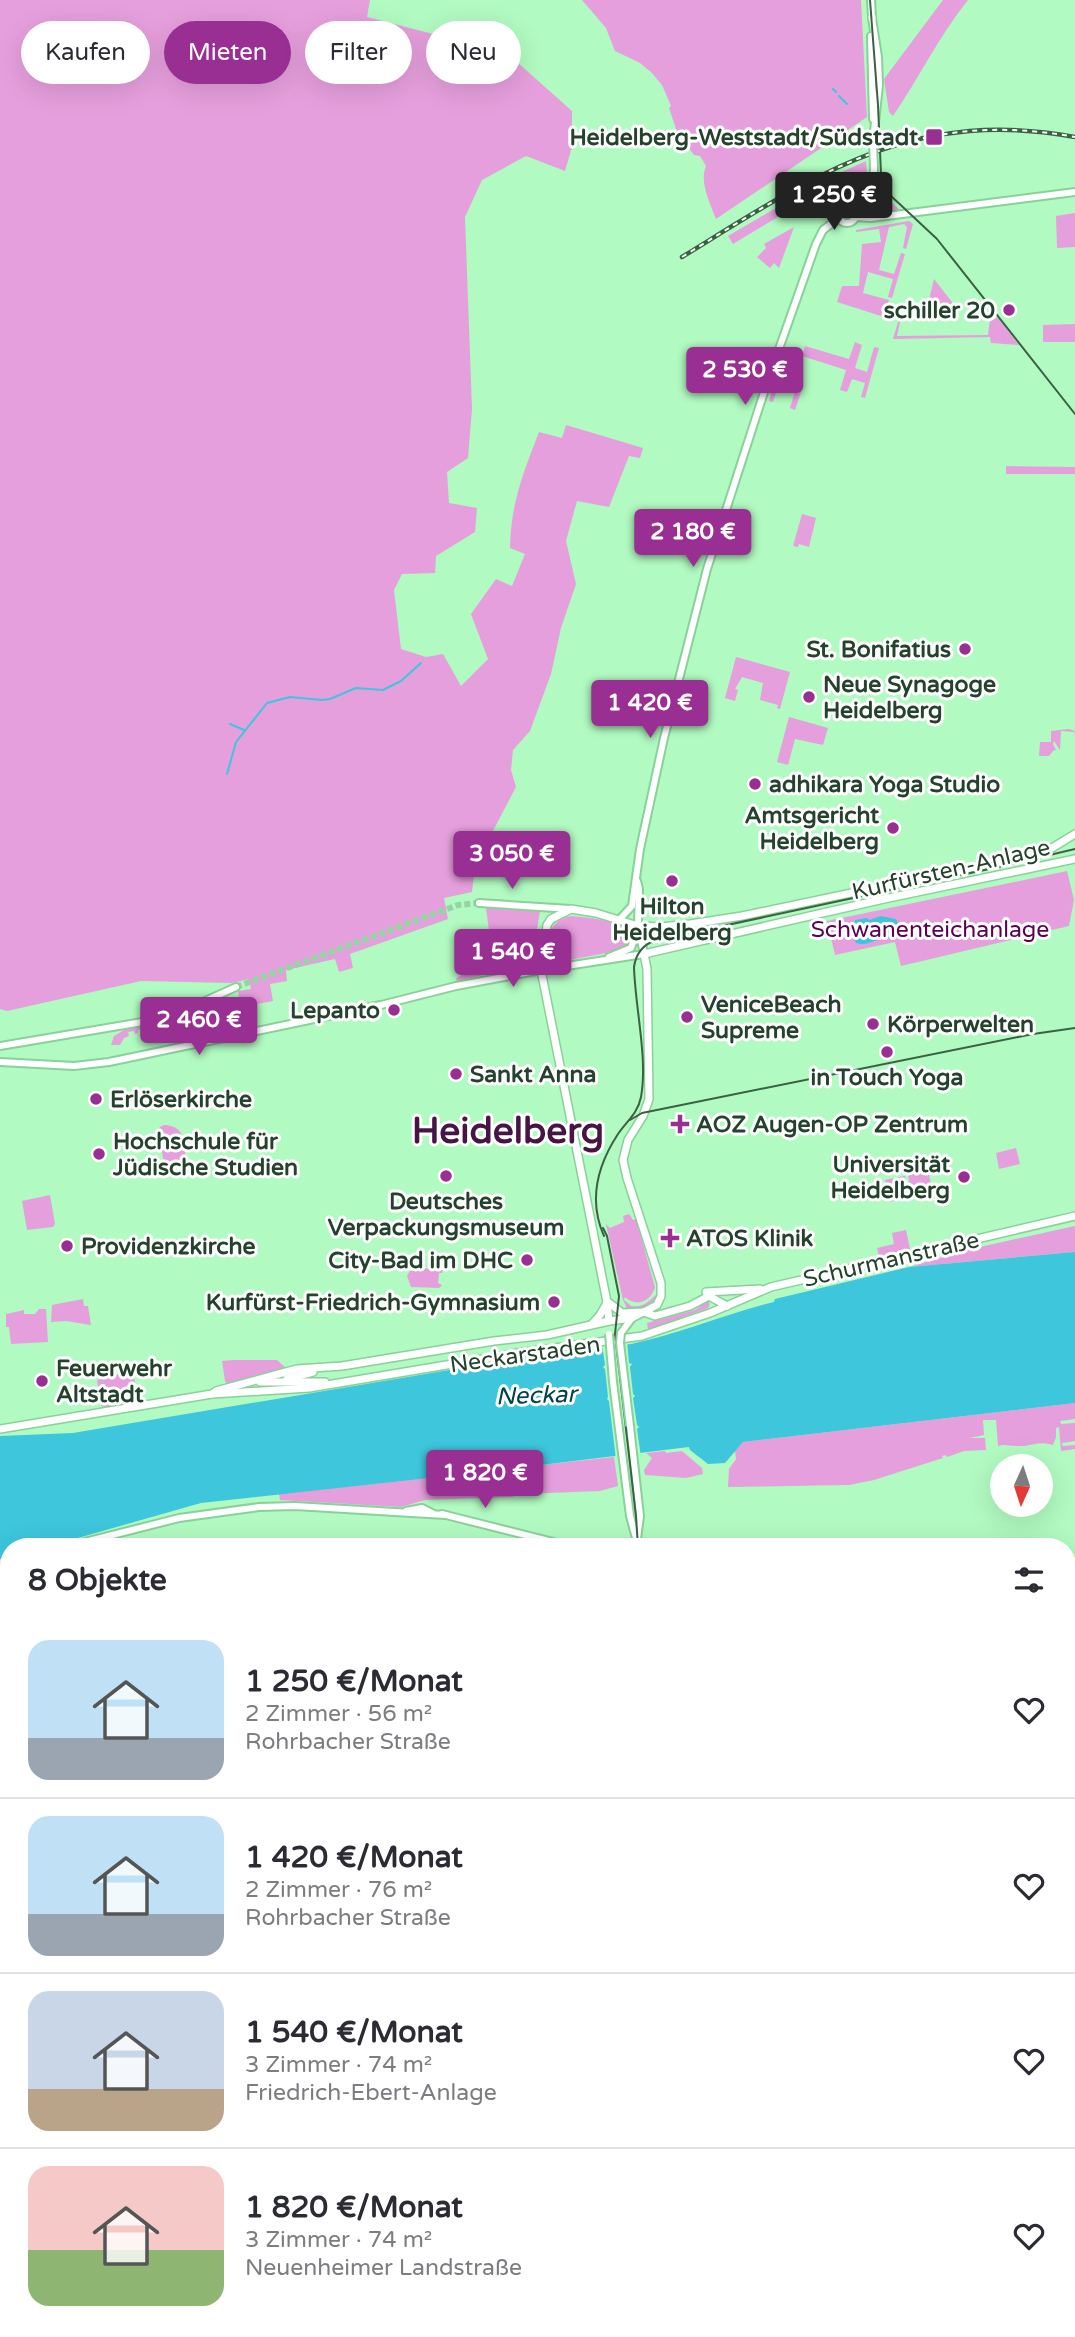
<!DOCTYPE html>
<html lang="de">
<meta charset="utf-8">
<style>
body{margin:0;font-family:"Varela Round",sans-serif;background:#f7f7f7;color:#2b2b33;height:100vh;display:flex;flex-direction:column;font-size:26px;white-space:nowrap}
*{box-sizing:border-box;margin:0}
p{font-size:23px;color:#7c7c81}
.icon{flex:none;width:38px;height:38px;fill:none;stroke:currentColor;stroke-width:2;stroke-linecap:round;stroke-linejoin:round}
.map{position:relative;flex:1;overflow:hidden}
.sheet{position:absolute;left:0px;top:1538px;width:1076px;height:800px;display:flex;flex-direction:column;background:#fff;border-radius:28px 28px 0 0;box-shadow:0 7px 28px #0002}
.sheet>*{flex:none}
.guide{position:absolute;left:21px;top:21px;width:700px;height:63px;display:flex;gap:14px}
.needle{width:46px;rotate:183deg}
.fabs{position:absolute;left:990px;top:1454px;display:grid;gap:14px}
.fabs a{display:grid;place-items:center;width:63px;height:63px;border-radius:50%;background:#fff;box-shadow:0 7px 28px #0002;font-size:35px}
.price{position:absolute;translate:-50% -60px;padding:0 16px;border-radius:7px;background:#992f92;color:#fff;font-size:23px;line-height:46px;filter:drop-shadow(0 2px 4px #0008)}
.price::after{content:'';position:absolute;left:50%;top:42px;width:21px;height:16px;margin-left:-10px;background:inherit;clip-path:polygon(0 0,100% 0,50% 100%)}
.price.on{background:#222;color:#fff}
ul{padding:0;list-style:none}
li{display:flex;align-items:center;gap:21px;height:175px;padding:0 28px}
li+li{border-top:2px solid #e1e1e2}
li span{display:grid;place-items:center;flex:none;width:196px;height:140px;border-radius:21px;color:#555}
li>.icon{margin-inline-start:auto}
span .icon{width:84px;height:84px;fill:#fffc;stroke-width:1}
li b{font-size:30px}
h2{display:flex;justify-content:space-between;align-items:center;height:84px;padding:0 28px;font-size:30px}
.chip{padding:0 24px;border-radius:32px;background:#fff;box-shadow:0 7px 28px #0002;font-size:24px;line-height:63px}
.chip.on{background:#992f92;color:#fff}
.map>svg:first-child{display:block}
.green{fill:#e69fdd}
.water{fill:#3dc6dc}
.pier{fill:#b1fac1}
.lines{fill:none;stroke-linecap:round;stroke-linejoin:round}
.stream{stroke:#3dc6dc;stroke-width:2}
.secondary-tunnel{stroke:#95d5a3;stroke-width:6;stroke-dasharray:6 3;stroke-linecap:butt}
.secondary-casing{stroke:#89d19a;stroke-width:10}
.primary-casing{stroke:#89d19a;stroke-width:10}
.secondary{stroke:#fff;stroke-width:6}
.primary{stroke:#fff;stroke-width:7}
.tram{stroke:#3b6044;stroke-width:2}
.rail-casing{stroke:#3b6044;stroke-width:4.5}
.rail{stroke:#fff;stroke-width:2;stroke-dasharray:5;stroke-linecap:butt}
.secondary-bridge-casing{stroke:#89d19a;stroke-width:10;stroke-linecap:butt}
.secondary-bridge{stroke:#fff;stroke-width:6}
.poi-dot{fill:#992f92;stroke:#fff;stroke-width:2.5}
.labels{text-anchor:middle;stroke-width:6;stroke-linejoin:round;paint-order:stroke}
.poi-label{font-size:23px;font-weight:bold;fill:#24422c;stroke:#fff;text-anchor:start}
.street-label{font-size:23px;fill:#24422c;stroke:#fff}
.park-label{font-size:23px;fill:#5a0055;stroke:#fff}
.water-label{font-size:24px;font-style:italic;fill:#03424b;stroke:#fff}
.town-label{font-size:37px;font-weight:bold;fill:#471543;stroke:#fff}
</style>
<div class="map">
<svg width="1075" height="2337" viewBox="0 0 1075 2337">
<rect width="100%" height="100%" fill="#b1fac1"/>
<g class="green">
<path d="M0,0H370L367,17L507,53L572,111V147L565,171L526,156L482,180L465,217L472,409L468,458L447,472L449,503L477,508L475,532L436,556L435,573L402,574L394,590L401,649L426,657L443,654L461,686L488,659L471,614L496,579L512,586L525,554L510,548C511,502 523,474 539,432L562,438L566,425L643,448L640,458L629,456L609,507L577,501L566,541L576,584L561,628L551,674L530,731L513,750L511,770L516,787L475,865L472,892L444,898L448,919L350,954L353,968L339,972L335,959L286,970L287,981L270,984L273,1001L241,1007L238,991L251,989L249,979L232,983L141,981L7,1011L0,1009Z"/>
<path d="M582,0H861L867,117L716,219C710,203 699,182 706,166L700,156L694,155L677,132L669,108L671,106L662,85L652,73L640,63L615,51L606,28Z"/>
<path d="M943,0H968C939,36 919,78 893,116L889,112L884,79Z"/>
<path d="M866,161L867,172L854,174L834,183L733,244L728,236L824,180Z"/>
<path d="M880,193L900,210L865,214L862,207Z"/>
<path d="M1075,213V247L1057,248L1056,216Z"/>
<path d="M909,221L913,224L906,249L903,248L907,227L904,224L889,227L879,270L894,274L901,253L905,254L892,298L888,297L893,279L868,272L863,293L889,300L884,317L837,302L842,286H859L862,244L881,242L879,229L856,232V230Z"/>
<path d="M794,227L779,268L774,263L770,268L757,257L766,248L764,244Z"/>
<path d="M934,279L959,311L956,313L951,307L943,306L939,312L927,308Z"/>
<path d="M998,318L1019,345L991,343L990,337L893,339L898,322H900L897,336L988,335L990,319Z"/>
<path d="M1075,324V342H1043V325Z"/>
<path d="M855,342L862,345L855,368L867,372L874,347L879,348L865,398L861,397L865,383L852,379L847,392L840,390L846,370L802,356L805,346L849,359Z"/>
<path d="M776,377L803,386L795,410L790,408L795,391L778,386L773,402L769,401Z"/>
<path d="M1006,466L1075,467V474H1006Z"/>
<path d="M802,514L816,518L809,547L799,544L798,547L793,546Z"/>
<path d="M736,657L790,672L780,709L777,708L778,705L760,700L763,683L742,677L735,689L738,690L735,701L725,698Z"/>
<path d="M789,717L828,728L823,745L795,739L788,765L777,762Z"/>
<path d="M1074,727L1075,738L1074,732L1061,731L1060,750L1054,741L1053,744L1056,750L1053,751L1049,756H1039L1040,742H1051V731L1069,729L1074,731Z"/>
<path d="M1067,871L1074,900L1069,926L901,966L895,942L835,955L827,921Z"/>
<path d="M486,908L540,911L532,960L526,965L457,981L456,978L464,974L489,931Z"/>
<path d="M572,916C590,918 622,920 631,936L629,945L623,950L547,964L545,959C548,939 548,919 572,916Z"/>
<path d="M227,994L225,1017L221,1018L219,1015L138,1030V1033L135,1034L134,1031L128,1032L129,1036L124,1038L120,1045H111L114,1036L126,1029L155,1022Z"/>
<path d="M164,1125C186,1126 183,1141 186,1159L164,1163L158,1130L160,1127Z"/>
<path d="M1016,1148L1020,1164L999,1169L996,1153Z"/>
<path d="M928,1171L933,1192L912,1197L908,1175Z"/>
<path d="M905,1176L910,1197L890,1202L885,1180Z"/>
<path d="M50,1195L55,1224L53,1227L27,1230L22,1201Z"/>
<path d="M629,1214L633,1220L636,1219L655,1287C651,1301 637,1308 625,1297L624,1300L631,1306C645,1308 651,1299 659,1292C653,1307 640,1309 625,1311L626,1306L623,1300L606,1224L610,1228L624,1222L623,1216Z"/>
<path d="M1075,1226V1252L909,1267L971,1249Z"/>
<path d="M906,1230L910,1249L879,1256L877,1248L894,1244L892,1233Z"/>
<path d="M416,1268L443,1269L442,1273H439L438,1283L442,1285L439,1288L411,1287L407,1276L410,1271H415Z"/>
<path d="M83,1299L84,1306H88L91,1325L66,1321L51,1322L52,1305Z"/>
<path d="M708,1301L710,1304L708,1308L648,1330L647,1323L695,1310Z"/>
<path d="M39,1309H46L48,1342L11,1344L9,1327H6V1314L24,1310V1314H35Z"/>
<path d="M233,1360H277L286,1368L228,1385L225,1381L222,1361Z"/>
<path d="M133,1371L139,1404L108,1408L101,1406L97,1380Z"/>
<path d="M1075,1403V1419L1060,1421L1061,1424L1075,1423V1441L1062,1443L1063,1446L1075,1445V1449L1061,1451L1059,1427L1056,1428V1437L1053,1445C1037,1440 1031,1447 1016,1446C1009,1446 1005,1444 998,1446L996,1420H983L984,1435L970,1438H985L986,1450L964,1451L947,1457L945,1455L942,1456L943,1458L874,1480L849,1485L728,1487L729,1469L736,1459L735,1451L743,1442Z"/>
<path d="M665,1451L666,1453L682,1451L702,1468L703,1474L686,1478L645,1475L644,1470L652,1458L646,1453Z"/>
<path d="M614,1457L618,1486L600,1491L522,1494L511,1497L425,1500L401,1507L280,1500L279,1494L484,1472L486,1474L517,1470L518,1473L526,1474L541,1465Z"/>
<path d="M9,1633V2329H432L462,2332V2337H0V1639Z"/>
</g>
<g class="water">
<path d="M881,916L896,919L899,925V931L892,933L889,938C876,938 868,947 856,943L851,934L855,920L867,918L869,920Z"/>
<path d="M1075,1252V1403L743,1442L725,1463L708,1464L690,1450L689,1447L541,1465L526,1474L518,1473V1466L485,1470L484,1472L201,1503L46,1547H9V1557L0,1559V1436L73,1433L497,1362L631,1344C680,1334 725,1314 774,1302L775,1299L909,1267Z"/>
</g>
<path class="pier" d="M627,1341L629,1363L632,1364L630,1367L633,1394L635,1396L633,1398L637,1425L639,1427L637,1429L641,1457L616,1460L609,1401L607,1399L608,1397L605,1369L603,1367L605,1365L602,1344Z"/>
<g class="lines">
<g class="stream">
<path d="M833,89L836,92"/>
<path d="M839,96L847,104"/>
<path d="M230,724L244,730"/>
<path d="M227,774L236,742L267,703L290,697L322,700L330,699L356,688L383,690L401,681L421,663"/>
</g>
<path class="secondary-tunnel" d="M236,987L458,905L479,903"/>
<g class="secondary-casing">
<g id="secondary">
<path d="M871,0L872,17"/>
<path d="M872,18L878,57L879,85L873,141"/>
<path d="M871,36L873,119"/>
<circle cx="847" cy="214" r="9"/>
<path d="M853,208C859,194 872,186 874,170"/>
<path d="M855,217L871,218L1075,192"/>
<path d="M479,903L571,909"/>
<path d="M619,920L632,906L640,849L664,738L707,569L767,383L816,244L823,230L839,218"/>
<path d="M609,957L631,948L638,928"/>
<path d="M0,1046L154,1020L185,1010L236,987"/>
<path d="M0,1062L74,1066L109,1062L381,1005L456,986L541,970L644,954L638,926L639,889L637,881"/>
<path d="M621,1333L632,1318"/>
<path d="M613,1382L630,1516L637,1542"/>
<path d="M630,1426L640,1516L636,1547"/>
<path d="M406,1511L422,1508L432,1513"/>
<path d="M442,1514L573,1547"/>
<path d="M65,1547L179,1518L259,1507L295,1506L445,1515"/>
<path d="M0,1567L9,1565"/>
<path d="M798,2329L800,2337"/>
</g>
</g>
<g class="primary-casing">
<g id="primary">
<path d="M872,17V18"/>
<path d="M706,1292L760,1289"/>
<path d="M608,1302L622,1313L644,1312L655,1316L690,1306L709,1296L727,1306"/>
<path d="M609,1321L607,1302L541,970L547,925L551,919L571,909L596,913L638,926L661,927L690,924L742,916L1032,855L1052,848L1075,834"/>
<path d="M592,1324L600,1315L607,1303"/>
<path d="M287,1379L313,1372"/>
<path d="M260,1382H325"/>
<path d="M212,1394L216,1391L297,1369L342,1366L494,1341L547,1335L609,1321L632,1318L657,1305L661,1296V1283L627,1178L623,1160L628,1140L643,1116L649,1099L647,969L644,954L884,899L1075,859"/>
<path d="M0,1429L212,1394L309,1388L518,1353L642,1336L710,1313L771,1287L1075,1216"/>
</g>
</g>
<use href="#secondary" class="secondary"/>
<use href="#primary" class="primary"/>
<g class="tram">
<path d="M870,0L878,105L881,174L883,183L890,195L937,239L1075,414"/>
<path d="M630,1120L642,1113L1033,1034L1075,1028"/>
<path d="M603,1228L607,1236L619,1296L615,1334L636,1516L638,1547"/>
<path d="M604,1236C588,1200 597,1166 618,1134C627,1121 638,1113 641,1097C648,1058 635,1007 634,967C636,953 643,944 657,940L1008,865L1075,849"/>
<path d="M796,2329L798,2337"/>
</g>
<g class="rail-casing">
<path id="rail" d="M682,257C814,176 911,107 1075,137"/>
</g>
<use href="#rail" class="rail"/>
<g class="secondary-bridge-casing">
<g id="secondary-bridge">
<path d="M873,141L874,170"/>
<path d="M621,1333L620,1343L630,1426"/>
<path d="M609,1334L613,1382"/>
</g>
</g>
<use href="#secondary-bridge" class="secondary-bridge"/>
</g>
<g class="poi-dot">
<rect x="925" y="128" width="18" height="18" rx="3.5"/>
<circle cx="1009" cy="310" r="7"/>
<circle cx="965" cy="649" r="7"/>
<circle cx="809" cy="697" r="7"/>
<circle cx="755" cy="784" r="7"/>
<circle cx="893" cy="828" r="7"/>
<circle cx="672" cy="881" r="7"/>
<circle cx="394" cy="1010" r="7"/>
<circle cx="687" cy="1017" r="7"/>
<circle cx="873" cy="1024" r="7"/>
<circle cx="887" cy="1052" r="7"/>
<circle cx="456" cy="1074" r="7"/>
<circle cx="96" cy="1099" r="7"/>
<path d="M676.5 1113.5h7v7h7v7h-7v7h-7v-7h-7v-7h7z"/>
<circle cx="99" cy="1154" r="7"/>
<circle cx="446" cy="1176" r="7"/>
<circle cx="964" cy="1177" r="7"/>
<path d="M666.5 1227.5h7v7h7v7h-7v7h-7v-7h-7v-7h7z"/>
<circle cx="67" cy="1246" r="7"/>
<circle cx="527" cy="1260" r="7"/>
<circle cx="554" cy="1302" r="7"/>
<circle cx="42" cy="1381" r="7"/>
</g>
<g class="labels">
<g class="poi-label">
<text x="918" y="145" text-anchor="end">Heidelberg-Weststadt/Südstadt</text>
<text x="995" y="318" text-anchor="end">schiller 20</text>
<text x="951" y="657" text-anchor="end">St. Bonifatius</text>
<text x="823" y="692">Neue Synagoge<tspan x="823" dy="26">Heidelberg</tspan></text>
<text x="769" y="792">adhikara Yoga Studio</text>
<text x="879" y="823" text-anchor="end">Amtsgericht<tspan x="879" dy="26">Heidelberg</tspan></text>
<text x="672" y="914" text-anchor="middle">Hilton<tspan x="672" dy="26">Heidelberg</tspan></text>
<text x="701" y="1012">VeniceBeach<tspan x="701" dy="26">Supreme</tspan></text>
<text x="380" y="1018" text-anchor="end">Lepanto</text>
<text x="887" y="1032">Körperwelten</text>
<text x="470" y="1082">Sankt Anna</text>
<text x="887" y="1085" text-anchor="middle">in Touch Yoga</text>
<text x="110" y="1107">Erlöserkirche</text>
<text x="696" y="1132">AOZ Augen-OP Zentrum</text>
<text x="113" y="1149">Hochschule für<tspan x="113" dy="26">Jüdische Studien</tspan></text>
<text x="950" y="1172" text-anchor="end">Universität<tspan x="950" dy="26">Heidelberg</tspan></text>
<text x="446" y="1209" text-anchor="middle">Deutsches<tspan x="446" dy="26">Verpackungsmuseum</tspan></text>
<text x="686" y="1246">ATOS Klinik</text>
<text x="81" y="1254">Providenzkirche</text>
<text x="513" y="1268" text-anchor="end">City-Bad im DHC</text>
<text x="540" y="1310" text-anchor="end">Kurfürst-Friedrich-Gymnasium</text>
<text x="56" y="1376">Feuerwehr<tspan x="56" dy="26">Altstadt</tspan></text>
</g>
<g class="street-label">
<text transform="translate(951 869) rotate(-13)" y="8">Kurfürsten-Anlage</text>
<text transform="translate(891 1259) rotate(-13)" y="8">Schurmanstraße</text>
<text transform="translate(525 1354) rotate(-8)" y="8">Neckarstaden</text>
</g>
<g class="park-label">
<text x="930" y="937">Schwanenteichanlage</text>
</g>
<g class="water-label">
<text transform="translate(536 1395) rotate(-2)" y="8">Neckar</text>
</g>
<g class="town-label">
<text x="508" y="1143">Heidelberg</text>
</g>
</g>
</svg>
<div class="fabs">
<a><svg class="needle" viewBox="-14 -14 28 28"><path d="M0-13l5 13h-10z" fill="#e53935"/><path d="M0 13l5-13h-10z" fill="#7c7c81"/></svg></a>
</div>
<b class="price on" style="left:834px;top:232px">1 250 €</b>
<b class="price" style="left:745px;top:407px">2 530 €</b>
<b class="price" style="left:693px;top:569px">2 180 €</b>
<b class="price" style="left:650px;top:740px">1 420 €</b>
<b class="price" style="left:512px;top:891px">3 050 €</b>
<b class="price" style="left:513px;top:989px">1 540 €</b>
<b class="price" style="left:199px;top:1057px">2 460 €</b>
<b class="price" style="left:485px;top:1510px">1 820 €</b>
<div class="guide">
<a class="chip">Kaufen</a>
<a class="chip on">Mieten</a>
<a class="chip">Filter</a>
<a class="chip">Neu</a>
</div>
<section class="sheet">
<h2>8 Objekte<svg class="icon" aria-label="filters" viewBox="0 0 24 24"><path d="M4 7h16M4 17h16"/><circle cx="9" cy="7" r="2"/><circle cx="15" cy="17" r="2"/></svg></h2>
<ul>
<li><span style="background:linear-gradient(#bfe0f5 70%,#9aa5b1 0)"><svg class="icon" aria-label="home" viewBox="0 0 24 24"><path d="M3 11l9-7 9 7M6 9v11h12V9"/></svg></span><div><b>1 250 €/Monat</b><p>2 Zimmer · 56 m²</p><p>Rohrbacher Straße</p></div><svg class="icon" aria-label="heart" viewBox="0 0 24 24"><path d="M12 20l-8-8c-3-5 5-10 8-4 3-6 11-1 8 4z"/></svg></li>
<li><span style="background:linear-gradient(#bfe0f5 70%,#9aa5b1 0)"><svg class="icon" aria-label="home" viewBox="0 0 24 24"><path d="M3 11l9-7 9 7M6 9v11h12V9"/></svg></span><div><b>1 420 €/Monat</b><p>2 Zimmer · 76 m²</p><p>Rohrbacher Straße</p></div><svg class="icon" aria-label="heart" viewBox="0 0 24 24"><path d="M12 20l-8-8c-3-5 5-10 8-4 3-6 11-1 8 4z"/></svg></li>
<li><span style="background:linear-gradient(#c9d6e8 70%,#b9a48a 0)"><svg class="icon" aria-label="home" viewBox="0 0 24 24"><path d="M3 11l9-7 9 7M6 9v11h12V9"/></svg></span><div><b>1 540 €/Monat</b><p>3 Zimmer · 74 m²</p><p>Friedrich-Ebert-Anlage</p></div><svg class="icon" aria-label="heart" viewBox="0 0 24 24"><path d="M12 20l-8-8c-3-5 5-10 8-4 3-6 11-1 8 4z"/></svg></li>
<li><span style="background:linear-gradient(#f6c9c9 60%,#8fb573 0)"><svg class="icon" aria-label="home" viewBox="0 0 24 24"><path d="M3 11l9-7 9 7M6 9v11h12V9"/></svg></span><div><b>1 820 €/Monat</b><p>3 Zimmer · 74 m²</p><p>Neuenheimer Landstraße</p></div><svg class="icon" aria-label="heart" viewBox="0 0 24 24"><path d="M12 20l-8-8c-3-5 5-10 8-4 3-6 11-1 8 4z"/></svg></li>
</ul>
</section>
</div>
